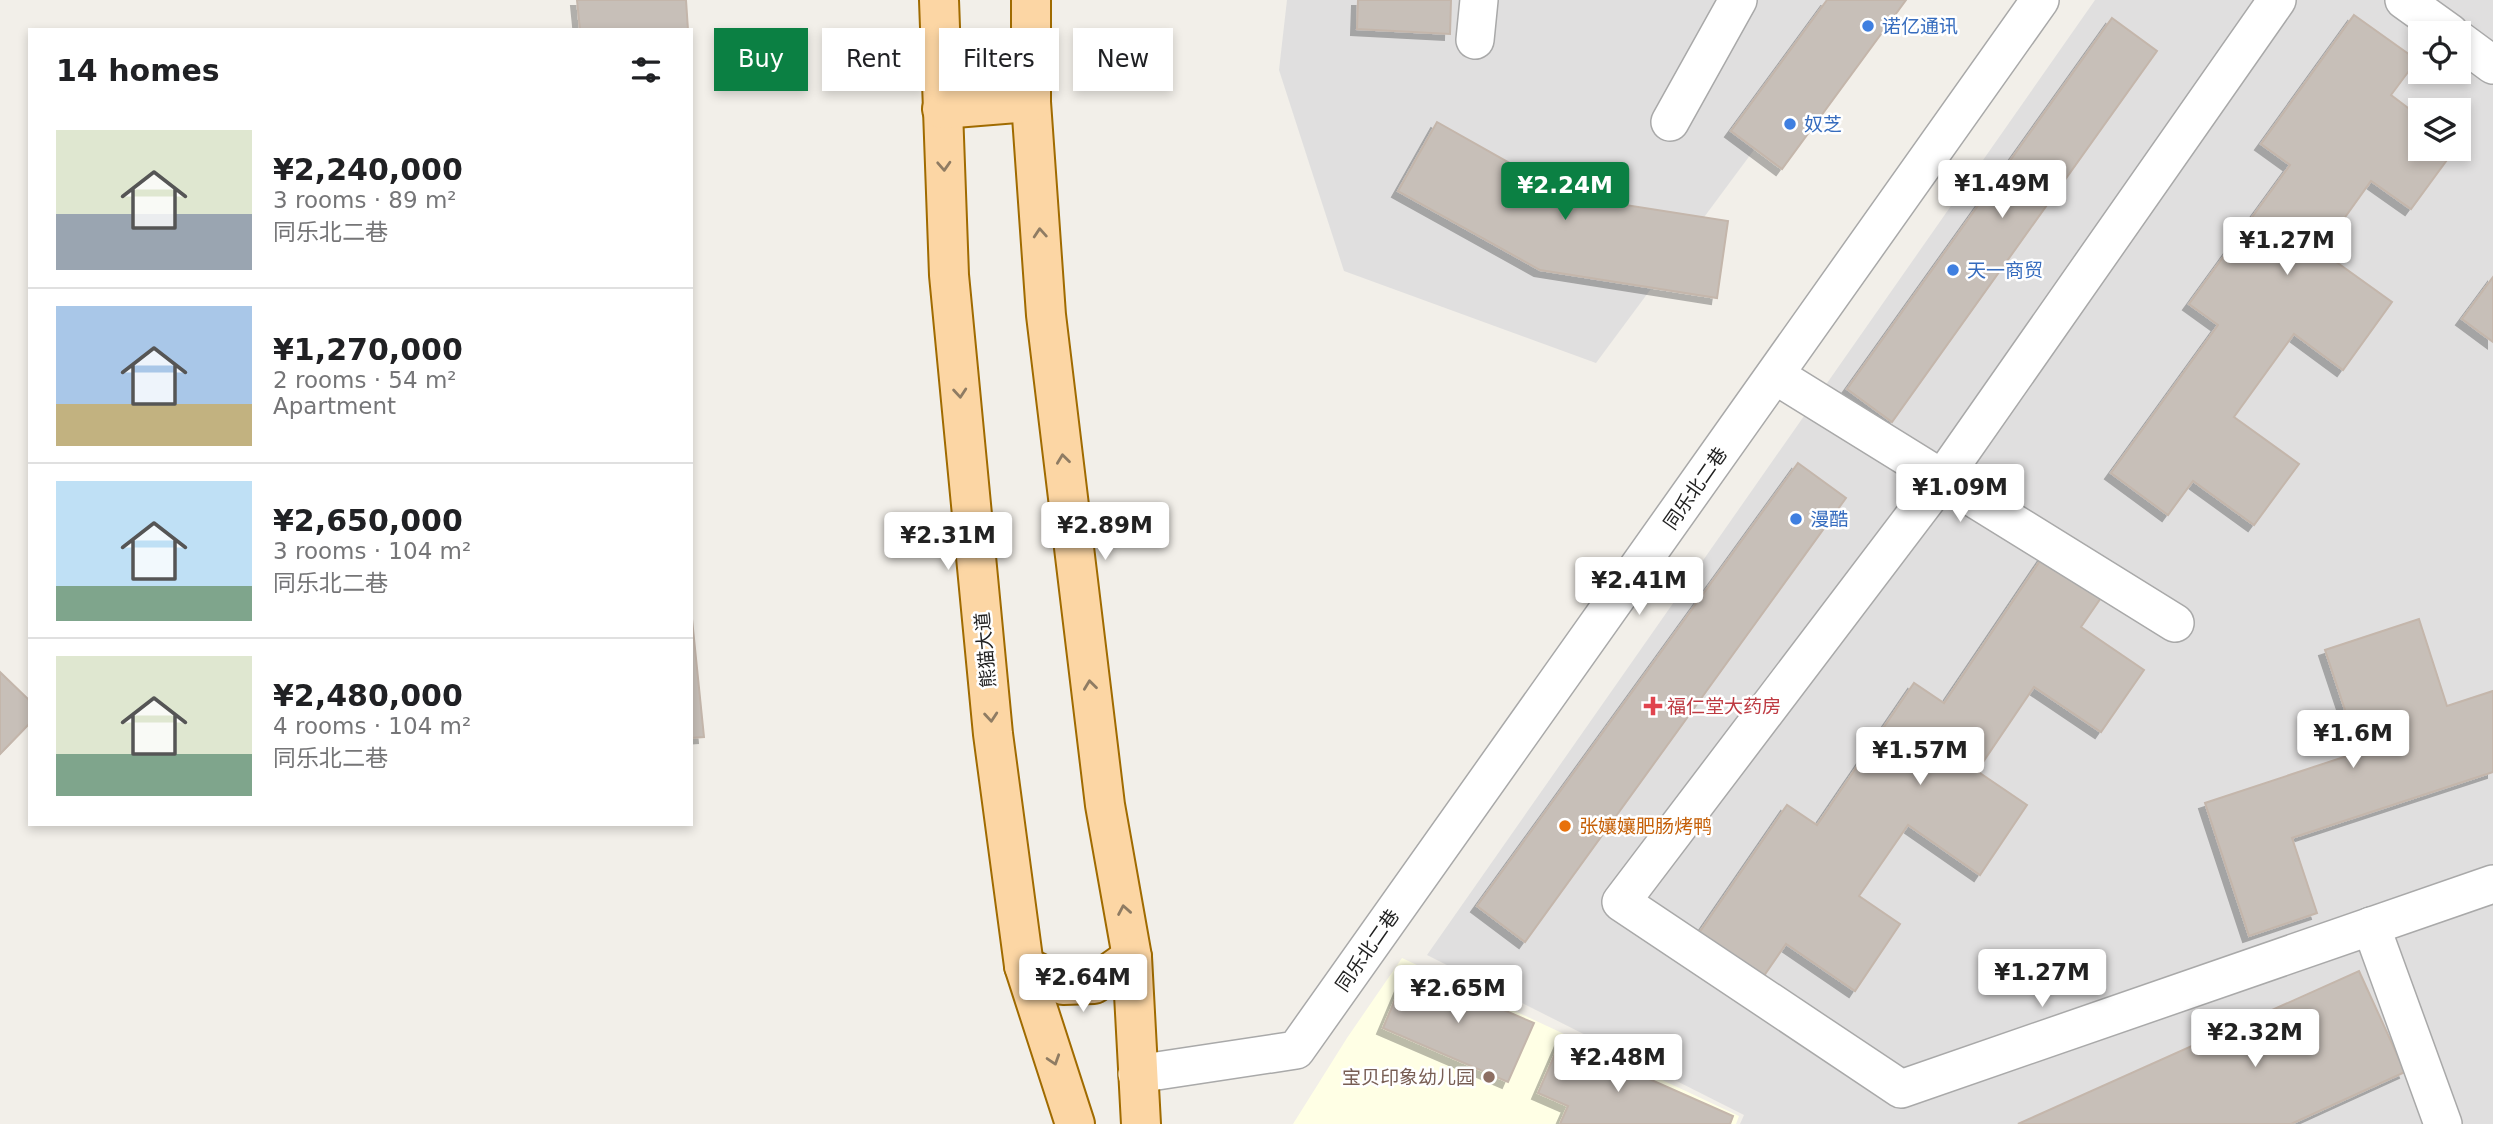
<!DOCTYPE html>
<meta charset="utf-8">
<style>
body{margin:0;font-family:"DejaVu Sans","Noto Sans SC",sans-serif;background:#f2f2f2;color:#202124;height:100vh;display:flex;flex-direction:column;font-size:26px;white-space:nowrap}
*{box-sizing:border-box;margin:0}
p{font-size:23px;color:#757577}
.icon{flex:none;width:38px;height:38px;fill:none;stroke:currentColor;stroke-width:2;stroke-linecap:round;stroke-linejoin:round}
.map{position:relative;flex:1;overflow:hidden}
.panel{position:absolute;left:28px;top:28px;width:665px;height:798px;display:flex;flex-direction:column;background:#fff;border-radius:0px;box-shadow:0 4px 10px #0003}
.panel>*{flex:none}
.banner{position:absolute;left:714px;top:28px;width:665px;height:63px;display:flex;gap:14px}
.tools{position:absolute;left:2408px;top:21px;display:grid;gap:14px}
.tools a{display:grid;place-items:center;width:63px;height:63px;border-radius:0px;background:#fff;box-shadow:0 4px 10px #0003;font-size:35px}
.price{position:absolute;translate:-50% -60px;padding:0 16px;border-radius:7px;background:#fff;color:#222;font-size:23px;line-height:46px;filter:drop-shadow(0 2px 4px #0008)}
.price::after{content:'';position:absolute;left:50%;top:42px;width:21px;height:16px;margin-left:-10px;background:inherit;clip-path:polygon(0 0,100% 0,50% 100%)}
.price.active{background:#0b8043;color:#fff}
ul{padding:0;list-style:none}
li{display:flex;align-items:center;gap:21px;height:175px;padding:0 28px}
li+li{border-top:2px solid #e0e0e0}
li span{display:grid;place-items:center;flex:none;width:196px;height:140px;border-radius:0px;color:#555}
li>.icon{margin-inline-start:auto}
span .icon{width:84px;height:84px;fill:#fffc;stroke-width:1}
li b{font-size:30px}
h2{display:flex;justify-content:space-between;align-items:center;height:84px;padding:0 28px;font-size:30px}
.chip{padding:0 24px;border-radius:0px;background:#fff;box-shadow:0 4px 10px #0003;font-size:24px;line-height:63px}
.chip.active{background:#0b8043;color:#fff}
.map>svg:first-child{display:block}
.residential{fill:#e0dfdf;fill-rule:evenodd}
.education{fill:#ffffe5}
.building{fill:#c7bfb8;stroke:#c4b6ab;stroke-width:2;filter:url(#shadow)}
.lines{fill:none;stroke-linecap:round;stroke-linejoin:round}
.minor-casing{stroke:#a9a9a9;stroke-width:40}
.major-casing{stroke:#a06b00;stroke-width:42}
.minor{stroke:#fff;stroke-width:37}
.major{stroke:#fcd6a4;stroke-width:38}
.oneway{stroke:#8f7c63}
.shop-dot{fill:#3f7fe0;stroke:#fff;stroke-width:2.5}
.health-dot{fill:#e0444e;stroke:#fff;stroke-width:2.5}
.food-dot{fill:#e8710a;stroke:#fff;stroke-width:2.5}
.education-dot{fill:#8d6e63;stroke:#fff;stroke-width:2.5}
.labels{text-anchor:middle;stroke-width:5;stroke-linejoin:round;paint-order:stroke}
.shop-label{font-size:19px;fill:#366cbe;stroke:#fff;text-anchor:start}
.street-label{font-size:19px;fill:#222;stroke:#fff}
.health-label{font-size:19px;fill:#be3a42;stroke:#fff;text-anchor:start}
.food-label{font-size:19px;fill:#c56008;stroke:#fff;text-anchor:start}
.education-label{font-size:19px;fill:#785e54;stroke:#fff;text-anchor:end}
</style>
<div class="map">
<svg width="2493" height="1124" viewBox="0 0 2493 1124">
<defs>
<filter id="shadow"><feDropShadow dx="-6" dy="6" stdDeviation="0" flood-color="#0004"/></filter>
</defs>
<rect width="100%" height="100%" fill="#f2efe9"/>
<g class="residential">
<path d="M1287,0H1865L1596,363L1344,271L1279,70Z"/>
<path d="M2095,0H2493V1124H1740L1744,1115L1427,955ZM2420,33H2459V72H2420ZM2420,110H2459V149H2420Z"/>
</g>
<path class="education" d="M1402,958L1739,1116L1736,1124H1293L1347,1038Z"/>
<g class="building">
<path d="M577,0H686L688,30H580Z"/>
<path d="M1358,0H1451L1450,34L1357,29Z"/>
<path d="M1827,0H1906L1782,169L1731,131Z"/>
<path d="M2354,15L2417,60L2391,95L2420,117V149H2455L2411,209L2371,181L2321,251L2392,302L2343,370L2294,334L2234,417L2299,464L2254,525L2193,481L2168,515L2111,473L2218,325L2189,304L2290,165L2261,144Z"/>
<path d="M2112,18L2157,51L1892,422L1847,389Z"/>
<path d="M1437,122L1568,196L1728,221L1717,298L1540,270L1398,191Z"/>
<path d="M2493,277V342L2462,319Z"/>
<path d="M1798,463L1846,498L1525,942L1477,906Z"/>
<path d="M2046,552L2105,592L2081,627L2144,670L2101,732L2034,687L1977,771L2027,805L1980,875L1908,825L1859,896L1900,924L1855,991L1786,944L1761,980L1697,936L1787,805L1817,825L1914,683L1944,703Z"/>
<path d="M691,609L704,737L691,738Z"/>
<path d="M2419,619L2447,706L2493,691V772L2292,838L2317,913L2249,936L2205,803L2359,752L2325,650Z"/>
<path d="M0,672L30,701V723L0,754Z"/>
<path d="M1408,969L1534,1023L1508,1082L1383,1028Z"/>
<path d="M2359,971L2405,1072L2291,1124H2018Z"/>
<path d="M1561,1040L1733,1116L1730,1124H1560L1568,1106L1538,1093Z"/>
</g>
<g class="lines">
<g class="minor-casing">
<g id="minor">
<path d="M2277,0L1942,479L1621,902L1901,1089L2493,884"/>
<path d="M2404,0L2450,33"/>
<path d="M1475,40L1479,0"/>
<path d="M2459,40L2493,65"/>
<path d="M1670,122L1738,0"/>
<path d="M1775,375L2175,623"/>
<path d="M2371,926L2443,1124"/>
<path d="M1137,1074L1296,1050L2040,0"/>
</g>
</g>
<g class="major-casing">
<g id="major">
<path d="M939,0L949,275L993,734L1024,966L1075,1124"/>
<path d="M1031,0V102L1046,315L1105,805L1132,957L1141,1124"/>
<path d="M942,109L1031,102"/>
<path d="M1024,966L1063,985L1094,984L1132,957"/>
</g>
</g>
<use href="#minor" class="minor"/>
<use href="#major" class="major"/>
</g>
<defs><path id="oneway-chevron" d="M-2-3.5L2.5 0L-2 3.5" fill="none" stroke-width="1.6" stroke-linecap="round" stroke-linejoin="round" transform="scale(1.75)"/></defs>
<g class="oneway">
<use href="#oneway-chevron" transform="translate(944 166) rotate(87)"/>
<use href="#oneway-chevron" transform="translate(1040 233) rotate(-94)"/>
<use href="#oneway-chevron" transform="translate(960 393) rotate(85)"/>
<use href="#oneway-chevron" transform="translate(1063 459) rotate(-97)"/>
<use href="#oneway-chevron" transform="translate(1090 685) rotate(-97)"/>
<use href="#oneway-chevron" transform="translate(991 717) rotate(85)"/>
<use href="#oneway-chevron" transform="translate(1124 910) rotate(-100)"/>
<use href="#oneway-chevron" transform="translate(1054 1060) rotate(72)"/>
</g>
<g class="shop-dot">
<circle cx="1868" cy="26" r="7"/>
<circle cx="1790" cy="124" r="7"/>
<circle cx="1953" cy="270" r="7"/>
<circle cx="1796" cy="519" r="7"/>
</g>
<path class="health-dot" d="M1649.5 695.5h7v7h7v7h-7v7h-7v-7h-7v-7h7z"/>
<circle class="food-dot" cx="1565" cy="826" r="7"/>
<circle class="education-dot" cx="1489" cy="1077" r="7"/>
<g class="labels">
<g class="shop-label">
<text x="1882" y="33">诺亿通讯</text>
<text x="1804" y="131">奴芝</text>
<text x="1967" y="277">天一商贸</text>
<text x="1810" y="526">漫酷</text>
</g>
<g class="street-label">
<text transform="translate(1695 488) rotate(-55)" y="7">同乐北二巷</text>
<text transform="translate(985 650) rotate(-95)" y="7">熊猫大道</text>
<text transform="translate(1367 950) rotate(-55)" y="7">同乐北二巷</text>
</g>
<g class="health-label">
<text x="1667" y="713">福仁堂大药房</text>
</g>
<g class="food-label">
<text x="1579" y="833">张孃孃肥肠烤鸭</text>
</g>
<g class="education-label">
<text x="1475" y="1084">宝贝印象幼儿园</text>
</g>
</g>
</svg>
<div class="tools">
<a><svg class="icon" aria-label="locate" viewBox="0 0 24 24"><circle cx="12" cy="12" r="6"/><path d="M12 2v4M12 18v4M2 12h4M18 12h4"/></svg></a>
<a><svg class="icon" aria-label="layers" viewBox="0 0 24 24"><path d="M12 4l9 5-9 5-9-5zM3 14l9 5 9-5"/></svg></a>
</div>
<b class="price" style="left:2002px;top:220px">¥1.49M</b>
<b class="price active" style="left:1565px;top:222px">¥2.24M</b>
<b class="price" style="left:2287px;top:277px">¥1.27M</b>
<b class="price" style="left:1960px;top:524px">¥1.09M</b>
<b class="price" style="left:1105px;top:562px">¥2.89M</b>
<b class="price" style="left:948px;top:572px">¥2.31M</b>
<b class="price" style="left:1639px;top:617px">¥2.41M</b>
<b class="price" style="left:2353px;top:770px">¥1.6M</b>
<b class="price" style="left:1920px;top:787px">¥1.57M</b>
<b class="price" style="left:2042px;top:1009px">¥1.27M</b>
<b class="price" style="left:1083px;top:1014px">¥2.64M</b>
<b class="price" style="left:1458px;top:1025px">¥2.65M</b>
<b class="price" style="left:2255px;top:1069px">¥2.32M</b>
<b class="price" style="left:1618px;top:1094px">¥2.48M</b>
<div class="banner">
<a class="chip active">Buy</a>
<a class="chip">Rent</a>
<a class="chip">Filters</a>
<a class="chip">New</a>
</div>
<section class="panel">
<h2>14 homes<svg class="icon" aria-label="filters" viewBox="0 0 24 24"><path d="M4 7h16M4 17h16"/><circle cx="9" cy="7" r="2"/><circle cx="15" cy="17" r="2"/></svg></h2>
<ul>
<li><span style="background:linear-gradient(#dfe7d0 60%,#9aa5b1 0)"><svg class="icon" aria-label="home" viewBox="0 0 24 24"><path d="M3 11l9-7 9 7M6 9v11h12V9"/></svg></span><div><b>¥2,240,000</b><p>3 rooms · 89 m²</p><p>同乐北二巷</p></div></li>
<li><span style="background:linear-gradient(#a9c7e8 70%,#c2b280 0)"><svg class="icon" aria-label="home" viewBox="0 0 24 24"><path d="M3 11l9-7 9 7M6 9v11h12V9"/></svg></span><div><b>¥1,270,000</b><p>2 rooms · 54 m²</p><p>Apartment</p></div></li>
<li><span style="background:linear-gradient(#bfe0f5 75%,#7fa58c 0)"><svg class="icon" aria-label="home" viewBox="0 0 24 24"><path d="M3 11l9-7 9 7M6 9v11h12V9"/></svg></span><div><b>¥2,650,000</b><p>3 rooms · 104 m²</p><p>同乐北二巷</p></div></li>
<li><span style="background:linear-gradient(#dfe7d0 70%,#7fa58c 0)"><svg class="icon" aria-label="home" viewBox="0 0 24 24"><path d="M3 11l9-7 9 7M6 9v11h12V9"/></svg></span><div><b>¥2,480,000</b><p>4 rooms · 104 m²</p><p>同乐北二巷</p></div></li>
</ul>
</section>
</div>
